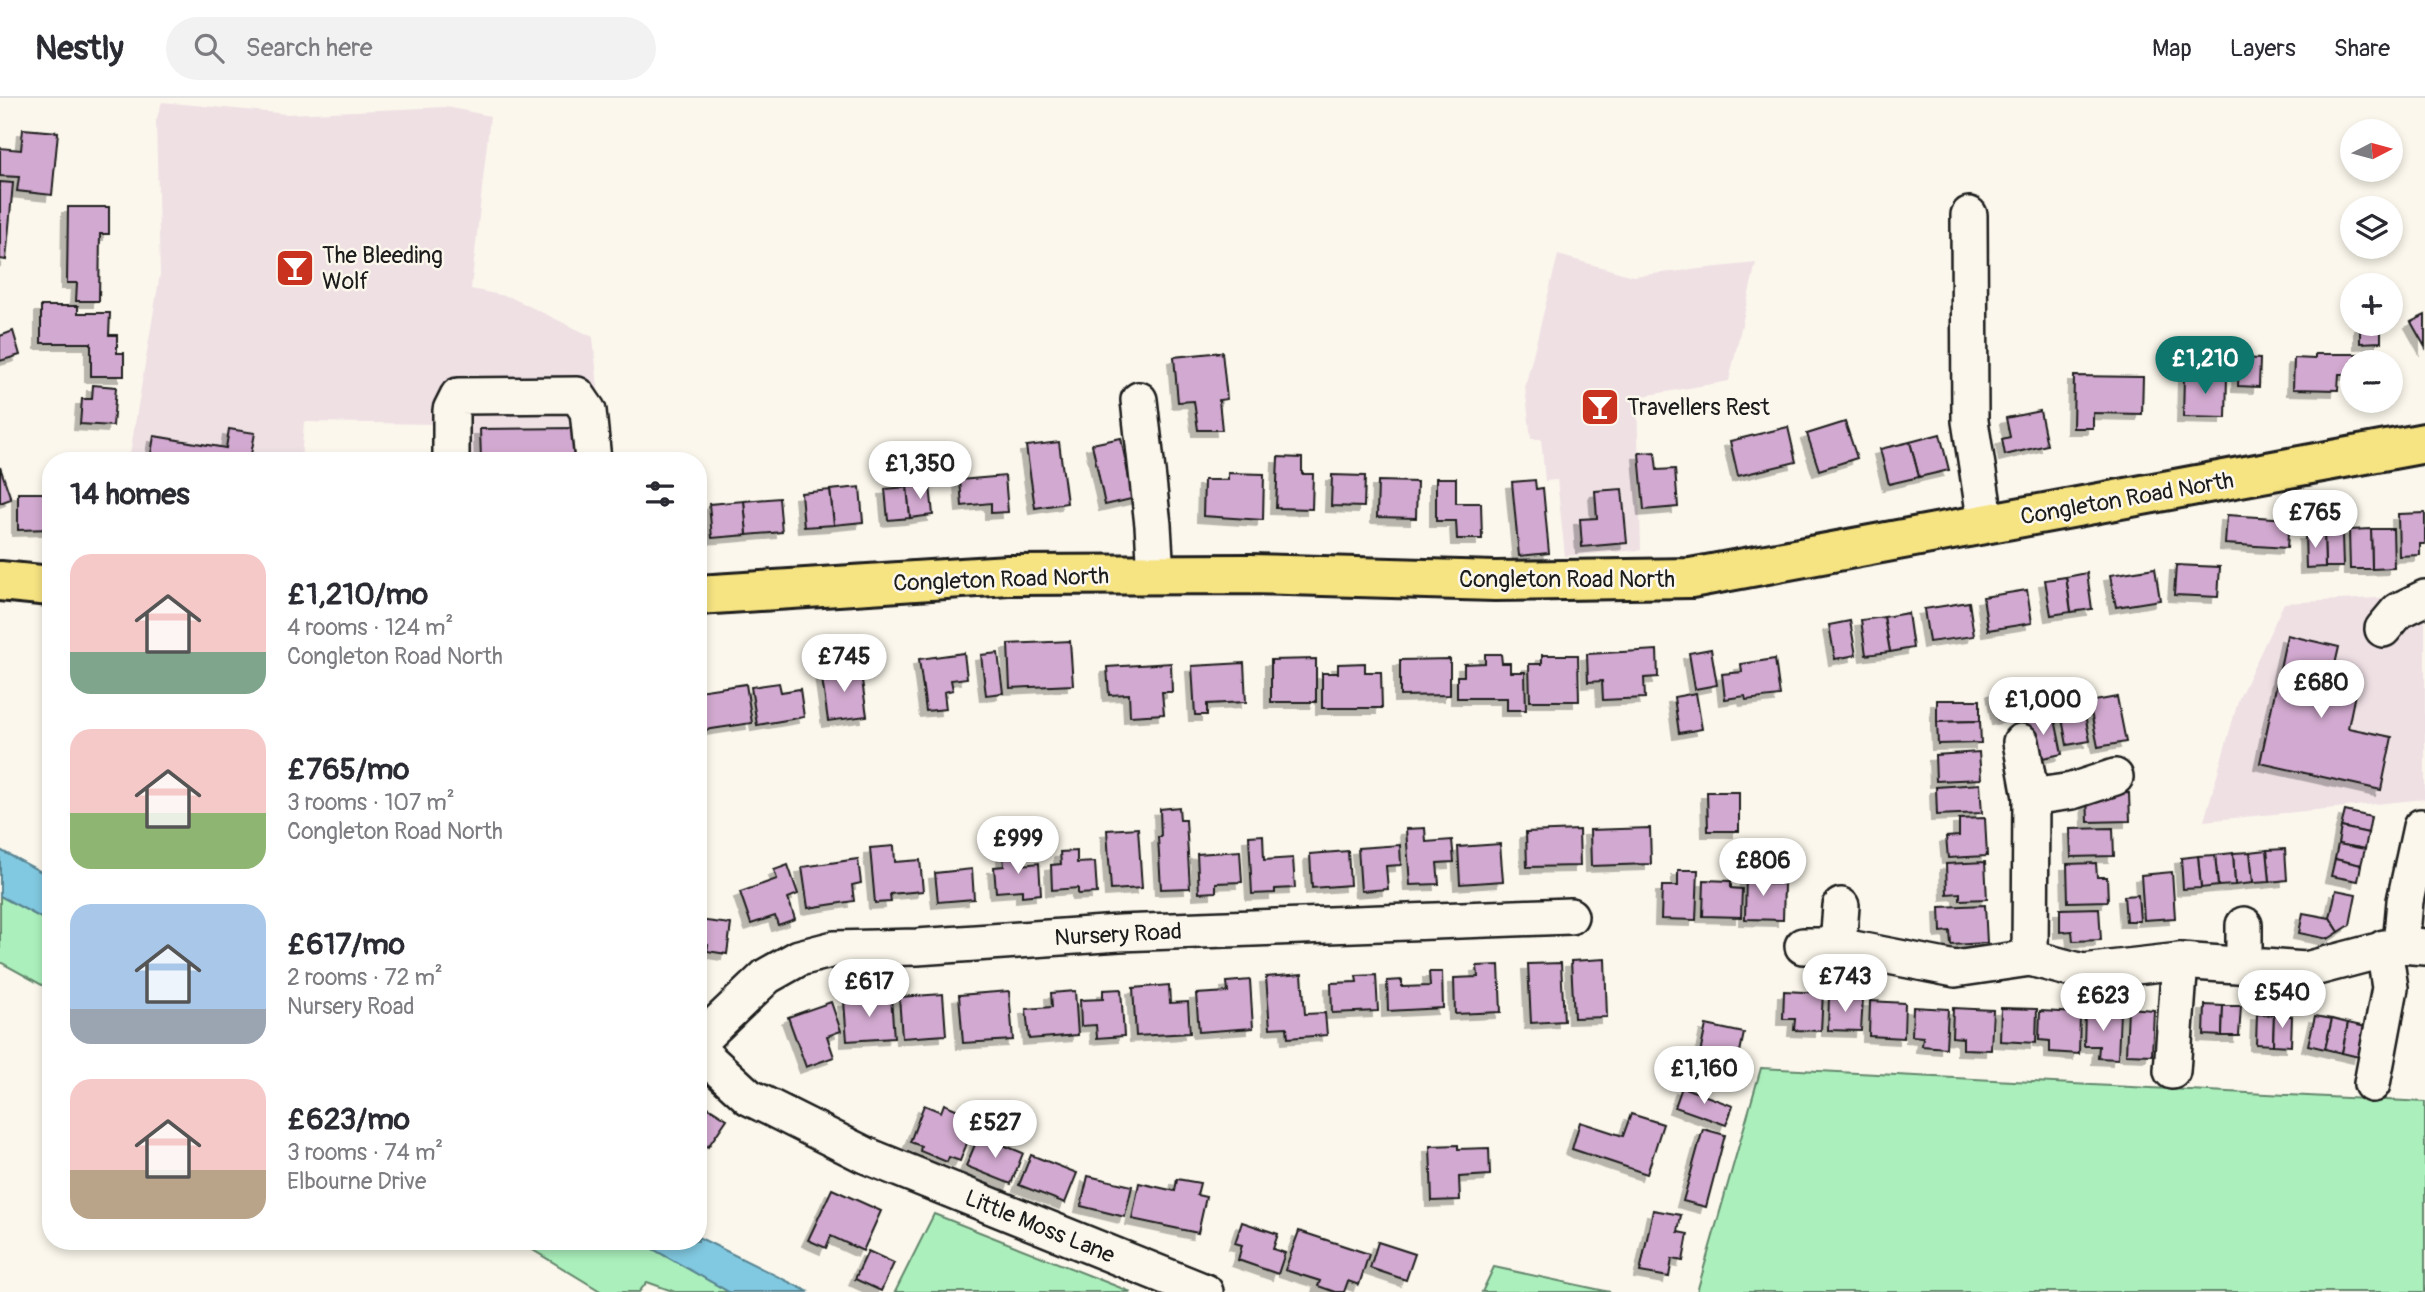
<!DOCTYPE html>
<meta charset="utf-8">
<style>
body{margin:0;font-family:Pangolin,sans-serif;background:#f2f2f3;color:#2b2b33;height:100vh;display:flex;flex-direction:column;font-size:26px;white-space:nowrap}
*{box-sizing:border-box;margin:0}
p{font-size:23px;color:#7c7c81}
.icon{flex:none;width:38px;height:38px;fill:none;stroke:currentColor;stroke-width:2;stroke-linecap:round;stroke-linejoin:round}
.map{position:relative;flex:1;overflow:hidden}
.drawer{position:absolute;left:42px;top:354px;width:665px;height:798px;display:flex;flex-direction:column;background:#fff;border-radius:28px;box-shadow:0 4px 10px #0003}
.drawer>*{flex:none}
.needle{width:46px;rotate:84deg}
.fabs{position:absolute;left:2340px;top:21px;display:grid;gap:14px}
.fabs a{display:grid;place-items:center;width:63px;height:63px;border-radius:50%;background:#fff;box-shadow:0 4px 10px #0003;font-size:35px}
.price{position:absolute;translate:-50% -60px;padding:0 16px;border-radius:24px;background:#fff;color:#222;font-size:23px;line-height:46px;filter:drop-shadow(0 2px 4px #0008)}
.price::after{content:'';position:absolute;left:50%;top:42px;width:21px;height:16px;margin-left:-10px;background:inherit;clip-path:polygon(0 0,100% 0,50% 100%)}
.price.current{background:#0f766e;color:#fff}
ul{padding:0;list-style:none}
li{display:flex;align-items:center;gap:21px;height:175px;padding:0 28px}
li span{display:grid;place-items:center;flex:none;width:196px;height:140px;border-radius:21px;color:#555}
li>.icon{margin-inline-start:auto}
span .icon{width:84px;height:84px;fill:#fffc;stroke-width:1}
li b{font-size:30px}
h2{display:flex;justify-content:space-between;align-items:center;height:84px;padding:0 28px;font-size:30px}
header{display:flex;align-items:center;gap:42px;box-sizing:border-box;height:98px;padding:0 35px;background:#fff;border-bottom:2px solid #e1e1e2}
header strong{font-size:33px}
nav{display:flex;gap:38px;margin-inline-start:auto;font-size:24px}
.search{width:490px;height:63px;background:#f2f2f3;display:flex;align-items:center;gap:18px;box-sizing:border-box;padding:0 24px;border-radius:38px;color:#7c7c81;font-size:26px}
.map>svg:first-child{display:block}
.built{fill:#efe0e4}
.green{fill:#abf0bc;stroke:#64866c;stroke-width:2}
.water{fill:#81c9e1;stroke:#598492;stroke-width:2}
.building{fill:#d2a9d0;stroke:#1c1c1c;stroke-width:2;filter:url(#shadow)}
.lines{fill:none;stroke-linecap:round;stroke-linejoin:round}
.minor-casing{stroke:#1c1c1c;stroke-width:40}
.highway-casing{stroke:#1c1c1c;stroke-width:44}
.minor{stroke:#fbf7ec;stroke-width:35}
.highway{stroke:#f6e381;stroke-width:38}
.labels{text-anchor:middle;stroke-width:5;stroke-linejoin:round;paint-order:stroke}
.poi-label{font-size:23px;fill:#1c1c1c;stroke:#fbf7ec;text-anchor:start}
.street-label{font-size:23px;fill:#1c1c1c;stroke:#fbf7ec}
</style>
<header>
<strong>Nestly</strong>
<div class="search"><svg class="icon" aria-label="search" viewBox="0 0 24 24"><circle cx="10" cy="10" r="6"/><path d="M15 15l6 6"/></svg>Search here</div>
<nav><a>Map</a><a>Layers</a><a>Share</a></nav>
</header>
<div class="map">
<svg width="2425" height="1194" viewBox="0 0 2425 1194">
<defs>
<filter id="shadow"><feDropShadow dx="-6" dy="6" stdDeviation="0" flood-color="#0004"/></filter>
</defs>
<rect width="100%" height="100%" fill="#fbf7ec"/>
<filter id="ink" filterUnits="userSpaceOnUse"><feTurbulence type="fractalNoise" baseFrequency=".0143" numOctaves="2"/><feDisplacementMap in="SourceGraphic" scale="14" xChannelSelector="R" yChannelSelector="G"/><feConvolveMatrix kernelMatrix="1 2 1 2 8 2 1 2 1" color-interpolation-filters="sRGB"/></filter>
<g filter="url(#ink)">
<g class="built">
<path d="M162,4L287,16L447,9L490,18L471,191L510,199L593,239L605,362H435L436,326L304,324L301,362H129L160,176L156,23Z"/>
<path d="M1558,157L1633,178L1756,165L1729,283L1637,299L1641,452L1565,458L1557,382L1545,383L1541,341H1531L1525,289Z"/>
<path d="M2425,485V701L2204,723L2239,600L2284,505L2395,499Z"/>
</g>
<g class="green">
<path d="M0,798L51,825V892L0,864Z"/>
<path d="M1761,970L2425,1004V1194H1697Z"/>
<path d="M934,1116L1131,1194H895Z"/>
<path d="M518,1143H639L729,1194H675L647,1184L639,1194H602Z"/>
<path d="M1494,1169L1610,1194H1482Z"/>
</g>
<g class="water">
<path d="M0,752L51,779V825L0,798Z"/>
<path d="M698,1139L809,1194H729L639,1143H698Z"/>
</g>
<g class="building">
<path d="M23,31L58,34L52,97L17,93L19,79L0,78V50L21,52Z"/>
<path d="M0,84L13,85L6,162L0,161Z"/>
<path d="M68,109H109V136H100L99,203H76L77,185H67Z"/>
<path d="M41,208H78V215H110L109,237H117V255H124V278H91V245H41Z"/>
<path d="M2425,217V249L2411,224Z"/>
<path d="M2360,226H2381V244L2360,245Z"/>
<path d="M13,233L20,257L0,263V238Z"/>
<path d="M1222,254L1227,301L1219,302L1222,332H1198L1194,303L1178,304L1174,259Z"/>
<path d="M2315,256H2359V264H2352V276H2339L2338,292L2293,291L2294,260L2315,261Z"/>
<path d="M2239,260L2260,261L2259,289L2238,288Z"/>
<path d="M2184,277L2227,278L2226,320L2183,319Z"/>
<path d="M2074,278L2143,279L2142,316L2093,315V330H2073Z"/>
<path d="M93,287L116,289L113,328L80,326L82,301H92Z"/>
<path d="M2040,313L2047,347L2005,357L2002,341L2010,339L2006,320Z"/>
<path d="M1845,324L1857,360L1819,372L1807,336Z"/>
<path d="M1788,329L1796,364L1738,378L1730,343Z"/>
<path d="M581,330L582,362H481L480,331Z"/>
<path d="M229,331L255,335L250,362H150L154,338L226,350Z"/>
<path d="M1940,336L1949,372L1919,379L1910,344Z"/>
<path d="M1121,340L1129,381L1136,379L1140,399L1105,407L1092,346Z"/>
<path d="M1059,344L1067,405L1035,410L1026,348Z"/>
<path d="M1910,344L1919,379L1889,386L1880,351Z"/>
<path d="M1655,354L1657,372L1675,371L1678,409L1644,412L1639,355Z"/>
<path d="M1278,359L1302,360V376H1313L1312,411L1276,410Z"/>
<path d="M0,369L11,401L0,405Z"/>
<path d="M1228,375L1264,376L1263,422L1203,418L1204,382H1228Z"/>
<path d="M1332,377L1365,378L1364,409L1331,408Z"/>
<path d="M1005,378L1008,414L991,415V405L962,408L960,382Z"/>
<path d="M1436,380H1456V405H1481L1482,441H1457L1456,423H1436Z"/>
<path d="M1535,382L1536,391L1543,390L1549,455L1519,458L1512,384Z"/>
<path d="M1378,383L1417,384L1416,420L1377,419Z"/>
<path d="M930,387L933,417L910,420L907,389Z"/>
<path d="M860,389L863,424L834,427L830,392Z"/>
<path d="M907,389L910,420L888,422L885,391Z"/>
<path d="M1622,391L1627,445L1582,449L1580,421L1597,420L1595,393Z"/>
<path d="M830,392L834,427L804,429L801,395Z"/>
<path d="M18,395H51V431L18,432Z"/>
<path d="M779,400L782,434L747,437L744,403Z"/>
<path d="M744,403L747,437L712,440L709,406Z"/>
<path d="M2425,415V446H2420V457L2399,458L2398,416Z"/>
<path d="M2227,417L2289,421L2287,450L2225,446Z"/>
<path d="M2371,431H2393L2394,470L2372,471Z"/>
<path d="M2371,431L2372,471H2350L2349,432Z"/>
<path d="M2324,435H2342L2343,469H2325Z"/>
<path d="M2324,435L2325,469L2306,470L2305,436Z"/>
<path d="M2176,467L2220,469L2218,499L2174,497Z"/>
<path d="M2155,470L2160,502L2116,509L2110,477Z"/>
<path d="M2087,475L2092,511L2071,514L2066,479Z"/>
<path d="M2066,479L2071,514L2051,517L2045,482Z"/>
<path d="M2027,492L2032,525L1988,532L1983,499Z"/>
<path d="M1969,504L1974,538L1929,544L1924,511Z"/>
<path d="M1908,515L1913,550L1890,554L1884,519Z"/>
<path d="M1884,519L1890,554L1866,557L1861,522Z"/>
<path d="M1850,523L1856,557L1835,561L1829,527Z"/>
<path d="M2287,537L2339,549L2334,571L2359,576L2348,630L2392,639L2381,692L2260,665Z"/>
<path d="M1070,543L1073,587L1010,590L1008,546Z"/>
<path d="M1711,551L1717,587L1695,591L1689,555Z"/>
<path d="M1657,552L1658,579L1644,580L1645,600L1603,602L1602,583L1588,584L1587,556Z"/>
<path d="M964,555L967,580L951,582L953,592L944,594L946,611L926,613L919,561Z"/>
<path d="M998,555L1003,595L986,597L981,557Z"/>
<path d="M1485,556H1501L1502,565H1510V574H1525L1526,612H1507V600H1457V578H1464V566L1485,565Z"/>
<path d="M1542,557H1578L1579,603H1530L1529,566H1542Z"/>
<path d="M1316,561V604H1271V562Z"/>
<path d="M1450,561V597L1400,598V562Z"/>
<path d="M1775,561L1780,598L1746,602L1745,598L1725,601L1722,576L1742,574L1741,566Z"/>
<path d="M1171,565L1172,594H1162L1164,616L1130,618L1129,596L1109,597L1107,569Z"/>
<path d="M1244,565L1246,604L1207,606V617H1195L1192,568Z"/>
<path d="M1365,565V574H1381L1382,610H1322V575H1338V566Z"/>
<path d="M860,568L867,618L828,623L821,573Z"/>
<path d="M779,585L781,594L800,591L804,619L757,627L751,589Z"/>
<path d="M746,586L752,625L698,633V593Z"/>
<path d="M2015,588L2021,616L1998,621L1993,592Z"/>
<path d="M1696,595L1702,631L1679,635L1674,599Z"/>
<path d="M2117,599L2126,644L2098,649L2089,604Z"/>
<path d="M2082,601L2090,643L2067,647L2059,605Z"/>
<path d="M1937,602H1980V623L1937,624Z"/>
<path d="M2054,616L2062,656L2033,662L2025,621Z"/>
<path d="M1980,623L1981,645L1938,646L1937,624Z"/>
<path d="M1979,654L1981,681L1936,683L1935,657Z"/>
<path d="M1980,686L1982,715L1937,717L1936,689Z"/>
<path d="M1707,694H1739V733H1708Z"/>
<path d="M2129,695L2130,723L2088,724L2087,696Z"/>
<path d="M1179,709L1180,722H1186L1190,790L1161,791L1158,739H1161L1160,711Z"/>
<path d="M2345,713L2371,719L2368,735L2341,729Z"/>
<path d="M1985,720L1987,758L1948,760L1946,739L1959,738V721Z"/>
<path d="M2341,729L2368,735L2365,751L2338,746Z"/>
<path d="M1138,730L1142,790L1111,792L1107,732Z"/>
<path d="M1425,730L1426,744L1452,742L1454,764L1437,765L1439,786L1410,787L1406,731Z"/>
<path d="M1650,730L1651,766L1591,768L1590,732Z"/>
<path d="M2113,730L2114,758L2071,759L2070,731Z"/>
<path d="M1579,732L1580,768L1527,769L1526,734Z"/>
<path d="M1263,737L1264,762L1293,760L1295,790L1275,791V795L1252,796L1249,738Z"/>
<path d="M1500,746L1503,783L1460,786L1458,749Z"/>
<path d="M2338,746L2365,751L2361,767L2335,761Z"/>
<path d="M1400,747L1401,767L1386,768L1388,791L1361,793L1358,750Z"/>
<path d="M894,748L895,764L920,762L923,793L890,796L891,804L875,805L870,750Z"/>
<path d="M2285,751L2287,782L2270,784L2267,752Z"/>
<path d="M2267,752L2270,784L2253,785L2250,754Z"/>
<path d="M1077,753V765L1095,764L1097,795L1078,796V790L1052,792L1051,767L1061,766L1060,754Z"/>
<path d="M1240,753L1242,784L1216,785V794L1199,795L1197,756Z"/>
<path d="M1348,753L1350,787L1312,790L1310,756Z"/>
<path d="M2250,754L2253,785L2235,787L2233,755Z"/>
<path d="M1020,755L1021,767L1039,765L1041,796L1022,798V792L996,794L994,769L1004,768L1003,756Z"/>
<path d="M2233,755L2235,787L2218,788L2215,757Z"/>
<path d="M2215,757L2218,788L2201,790L2198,758Z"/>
<path d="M2198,758L2201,790L2183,791L2181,760Z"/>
<path d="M858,761L861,785L852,787L854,803L808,810L802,769Z"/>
<path d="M2335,761L2361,767L2358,783L2331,778Z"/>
<path d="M1985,764L1987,801L1960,802V795L1947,796L1946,766Z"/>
<path d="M2096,765L2097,779H2107L2108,803L2068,804L2067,766Z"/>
<path d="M788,767L798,796L788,800L795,821L778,827L775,818L751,826L740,794L777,781L774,772Z"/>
<path d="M972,771L974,801L938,804L935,775Z"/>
<path d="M1678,772H1698L1696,822L1661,821L1662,788H1678Z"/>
<path d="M1746,774L1770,775L1769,786H1784L1783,822L1745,821Z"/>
<path d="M2172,774L2175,820L2144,822L2141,777Z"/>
<path d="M1704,782L1731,783V790L1742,791L1741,819L1703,818Z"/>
<path d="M2336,792L2356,796L2350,827L2339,834L2330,820Z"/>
<path d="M2138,797L2140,823H2126L2124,798Z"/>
<path d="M1985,807L1987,845L1951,847L1950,833L1941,834L1940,809Z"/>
<path d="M2099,810L2101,842L2073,843L2072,833L2060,834V811Z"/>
<path d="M2303,815L2330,820L2339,834L2328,841L2299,835Z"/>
<path d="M698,822L731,826L727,856L707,853L708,847L698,846Z"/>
<path d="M1605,861L1607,919L1574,920L1571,863Z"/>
<path d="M1561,865L1564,923L1531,925L1528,866Z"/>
<path d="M1499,867L1501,914L1455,916L1454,880L1478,879L1477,868Z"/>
<path d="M1429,874H1442L1443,910L1388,913L1387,883L1402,882V889L1430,888Z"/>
<path d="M1302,876L1305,916L1325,915L1327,937L1288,940L1287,929L1270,930L1266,879Z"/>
<path d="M1376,877L1378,913L1332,915L1331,885L1357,884L1356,878Z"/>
<path d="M1250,882L1253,930L1199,934L1196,896L1228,894L1227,884Z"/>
<path d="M1169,887L1170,905L1188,904L1190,935L1136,938L1133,890Z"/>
<path d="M1121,891L1124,938L1097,940L1096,927L1081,928L1080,902L1103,901V892Z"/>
<path d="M1009,893L1013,942L963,945L959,897Z"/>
<path d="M1075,893L1078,937L1029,941L1026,911L1052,909L1051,895Z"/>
<path d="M1784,893L1823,895L1821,933L1794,932L1795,921H1783Z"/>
<path d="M943,896L946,937L902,940L899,899Z"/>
<path d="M1829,898L1863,900L1861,933L1828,932Z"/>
<path d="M891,899L894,940L847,943L844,903Z"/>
<path d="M1870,903L1905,905L1904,940L1869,938Z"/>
<path d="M831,904L841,933L827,938L834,959L806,969L788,919Z"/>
<path d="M2205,907L2223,908L2222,938L2204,937Z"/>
<path d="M2223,908H2241L2239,938H2222Z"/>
<path d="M1913,909L1948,911L1946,950L1922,948L1923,939L1912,938Z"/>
<path d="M1953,910L1993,912L1991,952L1963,951V940L1952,939Z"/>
<path d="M2001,910L2037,911L2036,945L2000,943Z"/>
<path d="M2128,910L2154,912L2152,957L2126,956Z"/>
<path d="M2040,913L2080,915L2079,956L2050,954V943L2039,942Z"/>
<path d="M2085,914L2120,915L2118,961L2098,960L2099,948H2084Z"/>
<path d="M2257,916L2274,917L2273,947L2256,946Z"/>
<path d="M2274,917L2292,918L2291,948L2273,947Z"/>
<path d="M2315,918L2332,921L2325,951L2308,947Z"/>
<path d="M2332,921L2348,925L2342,955L2325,951Z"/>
<path d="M2348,925L2366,929L2359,959L2342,955Z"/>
<path d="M1706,927L1744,935L1736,973L1698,965Z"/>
<path d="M1682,989L1733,1008L1726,1027L1675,1009Z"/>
<path d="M944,1006L970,1017L968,1024L974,1027L960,1063L949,1059L947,1064L920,1053L921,1048L910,1044L924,1007L941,1014Z"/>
<path d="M705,1007L727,1021L708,1049L698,1043V1017Z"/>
<path d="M1631,1016L1663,1026L1647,1076L1572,1051L1580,1024L1623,1038Z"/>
<path d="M1703,1031L1725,1037L1706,1109L1683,1103Z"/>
<path d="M979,1037L1023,1055L1011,1086L966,1068Z"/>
<path d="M1458,1047V1051L1489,1050L1490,1077L1459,1079L1460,1102L1432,1103L1430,1048Z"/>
<path d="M1031,1057L1077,1075L1065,1105L1019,1087Z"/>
<path d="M1088,1078L1132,1088L1125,1119L1081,1108Z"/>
<path d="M1177,1081L1200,1085L1197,1097L1206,1099L1198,1135L1132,1121L1139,1085L1175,1093Z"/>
<path d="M832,1091L881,1113L863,1153L831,1138L826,1150L808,1142Z"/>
<path d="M1653,1112L1681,1117L1678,1134L1688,1136L1683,1163L1672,1161L1669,1179L1640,1174Z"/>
<path d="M1242,1124L1278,1136L1273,1151L1285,1155L1278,1176L1238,1162L1242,1147L1235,1145Z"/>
<path d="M1299,1133L1369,1156L1359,1187L1348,1183L1344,1194H1335L1318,1188L1320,1183L1285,1172Z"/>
<path d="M1378,1144L1415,1156L1406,1182L1370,1170Z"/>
<path d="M868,1153L894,1165L881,1193L855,1181Z"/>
</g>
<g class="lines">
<g class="minor-casing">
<g id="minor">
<path d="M1969,117L1970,323L1986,426"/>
<path d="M1139,302L1153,427L1156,477"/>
<path d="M451,362V312L458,298L577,297L588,313L593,362"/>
<path d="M2383,531L2398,513L2425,500"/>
<path d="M2021,644L2031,699L2030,860"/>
<path d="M2031,699L2072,693L2115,679"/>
<path d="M2401,847L2405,803L2421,729"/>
<path d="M1803,848H1838L1955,871L2030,860L2083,874L2180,863L2306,872L2401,847L2425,849"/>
<path d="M1838,848L1841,808"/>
<path d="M2244,866V827"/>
<path d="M698,944L767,878L799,860L834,851L917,849L1119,835L1570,818"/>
<path d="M698,952L749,999L865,1057L1205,1194"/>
<path d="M2172,973L2180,863"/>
<path d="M2372,986L2390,890L2384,850"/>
</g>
</g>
<g class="highway-casing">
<g id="highway">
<path d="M0,483L51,488"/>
<path d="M698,497L1008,477L1250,476L1495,483L1691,480L2425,345"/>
</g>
</g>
<use href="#minor" class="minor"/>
<use href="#highway" class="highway"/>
</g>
</g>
<defs>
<g id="bar-square" transform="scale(2.0125)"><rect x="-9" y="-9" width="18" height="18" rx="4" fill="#c8321e" stroke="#fbf7ec"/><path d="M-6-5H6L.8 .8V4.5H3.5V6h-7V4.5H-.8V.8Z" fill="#fff"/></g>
</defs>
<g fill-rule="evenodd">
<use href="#bar-square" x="295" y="170"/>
<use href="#bar-square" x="1600" y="309"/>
</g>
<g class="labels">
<g class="poi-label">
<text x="322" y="165">The Bleeding<tspan x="322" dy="26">Wolf</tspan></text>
<text x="1627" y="317">Travellers Rest</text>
</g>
<g class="street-label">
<text transform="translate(2127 400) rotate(-10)" y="8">Congleton Road North</text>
<text transform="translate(1001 481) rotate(-2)" y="8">Congleton Road North</text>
<text x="1567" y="489">Congleton Road North</text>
<text transform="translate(1118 836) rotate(-3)" y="8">Nursery Road</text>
<text transform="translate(1040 1128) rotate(22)" y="8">Little Moss Lane</text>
</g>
</g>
</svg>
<div class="fabs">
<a><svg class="needle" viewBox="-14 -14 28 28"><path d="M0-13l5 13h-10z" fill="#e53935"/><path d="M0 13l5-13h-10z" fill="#7c7c81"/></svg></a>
<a><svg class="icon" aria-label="layers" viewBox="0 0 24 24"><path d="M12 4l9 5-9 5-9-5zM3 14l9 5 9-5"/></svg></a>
<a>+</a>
<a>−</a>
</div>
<b class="price current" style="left:2205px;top:298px">£1,210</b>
<b class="price" style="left:920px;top:403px">£1,350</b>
<b class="price" style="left:2315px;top:452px">£765</b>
<b class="price" style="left:844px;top:596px">£745</b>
<b class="price" style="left:2321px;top:622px">£680</b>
<b class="price" style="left:2043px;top:639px">£1,000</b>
<b class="price" style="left:1018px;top:778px">£999</b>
<b class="price" style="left:1763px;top:800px">£806</b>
<b class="price" style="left:1845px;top:916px">£743</b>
<b class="price" style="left:869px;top:921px">£617</b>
<b class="price" style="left:2282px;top:932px">£540</b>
<b class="price" style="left:2103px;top:935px">£623</b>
<b class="price" style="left:1704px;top:1008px">£1,160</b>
<b class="price" style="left:995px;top:1062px">£527</b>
<section class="drawer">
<h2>14 homes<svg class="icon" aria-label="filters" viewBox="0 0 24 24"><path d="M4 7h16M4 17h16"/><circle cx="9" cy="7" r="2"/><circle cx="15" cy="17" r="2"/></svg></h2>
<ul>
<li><span style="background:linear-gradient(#f6c9c9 70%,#7fa58c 0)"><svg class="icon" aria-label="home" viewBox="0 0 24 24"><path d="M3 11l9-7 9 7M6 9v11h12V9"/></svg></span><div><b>£1,210/mo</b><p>4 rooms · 124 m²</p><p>Congleton Road North</p></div></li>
<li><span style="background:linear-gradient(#f6c9c9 60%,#8fb573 0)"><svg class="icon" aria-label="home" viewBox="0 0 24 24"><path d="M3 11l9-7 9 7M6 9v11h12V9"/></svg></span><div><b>£765/mo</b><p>3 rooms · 107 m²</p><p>Congleton Road North</p></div></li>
<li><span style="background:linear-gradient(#a9c7e8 75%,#9aa5b1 0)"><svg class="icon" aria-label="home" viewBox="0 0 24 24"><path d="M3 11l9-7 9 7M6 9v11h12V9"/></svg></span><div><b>£617/mo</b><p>2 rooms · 72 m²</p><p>Nursery Road</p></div></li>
<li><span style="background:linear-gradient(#f6c9c9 65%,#b9a48a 0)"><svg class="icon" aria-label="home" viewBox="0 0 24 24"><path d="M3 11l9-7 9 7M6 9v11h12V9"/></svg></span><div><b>£623/mo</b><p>3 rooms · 74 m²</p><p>Elbourne Drive</p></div></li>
</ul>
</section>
</div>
